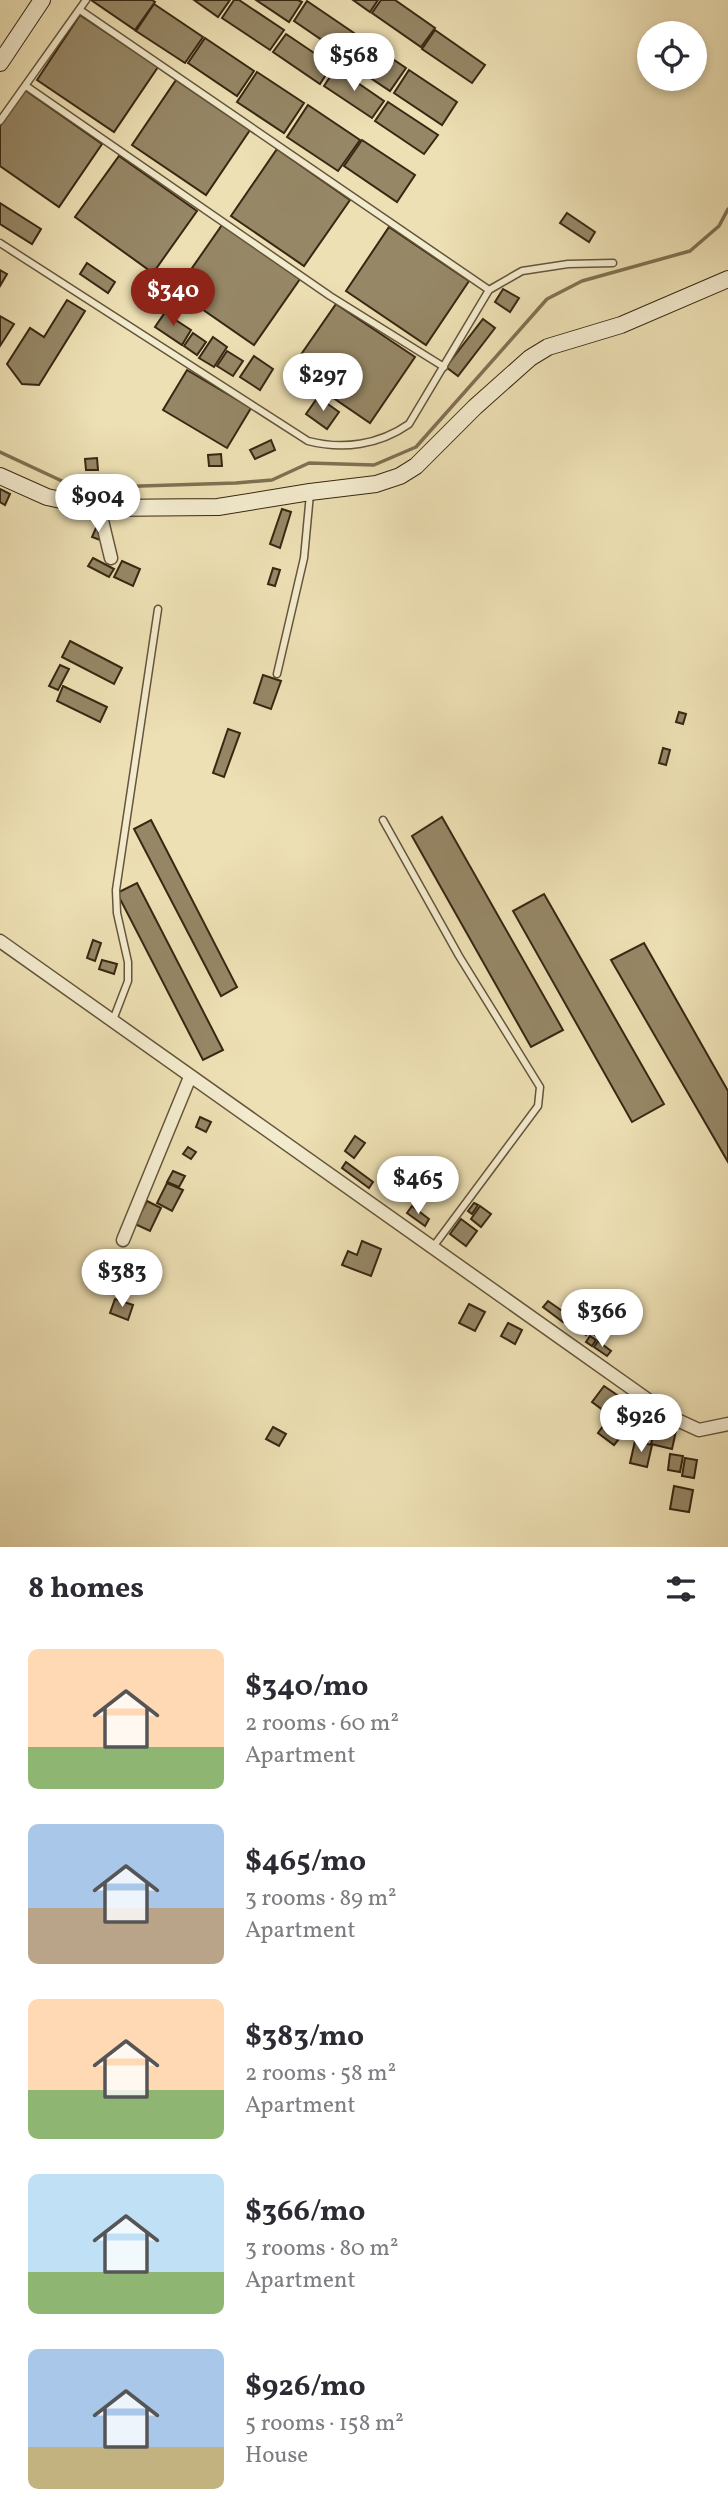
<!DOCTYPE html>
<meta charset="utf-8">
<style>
body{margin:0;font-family:Vollkorn,serif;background:#f2f2f3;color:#2b2b33;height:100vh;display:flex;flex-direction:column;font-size:26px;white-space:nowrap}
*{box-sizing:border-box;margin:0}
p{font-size:23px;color:#7c7c81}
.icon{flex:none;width:38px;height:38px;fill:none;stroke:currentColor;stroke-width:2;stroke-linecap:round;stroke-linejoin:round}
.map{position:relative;height:1547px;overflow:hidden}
.panel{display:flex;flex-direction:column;background:#fff;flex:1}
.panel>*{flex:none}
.buttons{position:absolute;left:637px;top:21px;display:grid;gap:14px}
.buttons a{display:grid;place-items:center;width:70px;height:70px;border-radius:50%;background:#fff;box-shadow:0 4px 10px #0003;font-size:35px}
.price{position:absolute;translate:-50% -60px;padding:0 16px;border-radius:24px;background:#fff;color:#222;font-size:23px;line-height:46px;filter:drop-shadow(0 2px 4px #0008)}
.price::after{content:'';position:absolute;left:50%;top:42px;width:21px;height:16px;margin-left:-10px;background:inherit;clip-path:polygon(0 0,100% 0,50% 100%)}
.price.current{background:#8f2418;color:#fff}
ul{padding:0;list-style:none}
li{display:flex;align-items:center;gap:21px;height:175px;padding:0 28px}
li span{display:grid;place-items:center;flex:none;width:196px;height:140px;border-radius:10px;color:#555}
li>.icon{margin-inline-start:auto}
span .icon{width:84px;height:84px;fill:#fffc;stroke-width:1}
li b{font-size:30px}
h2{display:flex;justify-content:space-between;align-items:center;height:84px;padding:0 28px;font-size:30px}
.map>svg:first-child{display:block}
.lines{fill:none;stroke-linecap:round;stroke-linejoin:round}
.stream{stroke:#7f7052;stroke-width:3.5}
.building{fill:#968766;stroke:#382712;stroke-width:2}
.lane-casing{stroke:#65553a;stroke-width:9}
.street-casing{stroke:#65553a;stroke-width:15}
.secondary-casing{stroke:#382712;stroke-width:18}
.lane{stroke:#f3ebce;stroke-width:6}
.street{stroke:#f3ebce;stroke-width:12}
.secondary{stroke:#f3ebce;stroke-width:16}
</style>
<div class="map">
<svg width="728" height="1547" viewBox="0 0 728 1547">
<rect width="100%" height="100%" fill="#ede0b4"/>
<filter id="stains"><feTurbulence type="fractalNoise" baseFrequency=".00286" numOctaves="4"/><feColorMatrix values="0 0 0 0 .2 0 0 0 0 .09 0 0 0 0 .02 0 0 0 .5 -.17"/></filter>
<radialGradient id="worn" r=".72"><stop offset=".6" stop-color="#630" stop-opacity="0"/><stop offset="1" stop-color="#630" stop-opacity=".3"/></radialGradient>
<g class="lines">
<path class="stream" d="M0,452L77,488L236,483L272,480L309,463L374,465L416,447L547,299L582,281L690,251L719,226L728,209"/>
</g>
<g class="building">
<path d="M91,0H152L155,2L135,30Z"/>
<path d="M194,0H230L218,17Z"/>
<path d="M234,0H239L284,30L270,50L222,18Z"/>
<path d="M256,0H298L302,2L289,22Z"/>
<path d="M353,0H378L370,12Z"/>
<path d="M381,0H395L435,28L421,47L372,13Z"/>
<path d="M307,1L354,33L341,53L294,21Z"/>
<path d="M154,4L203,37L185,63L136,31Z"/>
<path d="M80,15L158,67L114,132L37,80Z"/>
<path d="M435,30L485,65L472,83L422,49Z"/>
<path d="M286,34L332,65L320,84L273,52Z"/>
<path d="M357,35L406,68L390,91L342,59Z"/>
<path d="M205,38L254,71L237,96L188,63Z"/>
<path d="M336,68L384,101L372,118L324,86Z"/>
<path d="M409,70L457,102L442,125L394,93Z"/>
<path d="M257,72L304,103L284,133L237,102Z"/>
<path d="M176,80L250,130L206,195L132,145Z"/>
<path d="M25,90L102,144L59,207L0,166V126Z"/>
<path d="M388,102L438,135L424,154L375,121Z"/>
<path d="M308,105L360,140L338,171L287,137Z"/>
<path d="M362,140L415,175L397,202L344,166Z"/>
<path d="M277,149L350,200L304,266L231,216Z"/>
<path d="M119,156L197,211L153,273L75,217Z"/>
<path d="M0,203L41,229L32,244L0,224Z"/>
<path d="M567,213L595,232L589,242L560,223Z"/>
<path d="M222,225L300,279L254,345L176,291Z"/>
<path d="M389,227L469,281L426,345L346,291Z"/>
<path d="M87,263L115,282L108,293L80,274Z"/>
<path d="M0,270L7,274L0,286Z"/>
<path d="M503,289L519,298L510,312L495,302Z"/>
<path d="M67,300L85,311L39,385L22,384L7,364L30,328L44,337Z"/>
<path d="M336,304L415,357L370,423L291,369Z"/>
<path d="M168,308L174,312L171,317L191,330L182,345L155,327Z"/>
<path d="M0,316L14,324L0,346Z"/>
<path d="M483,319L495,328L458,376L446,367Z"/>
<path d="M193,333L206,342L197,355L184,346Z"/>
<path d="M213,337L227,347L214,367L199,358Z"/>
<path d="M227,351L243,361L233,376L217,366Z"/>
<path d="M254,356L273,369L260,390L240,377Z"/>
<path d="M187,370L251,408L227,448L163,410Z"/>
<path d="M318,397L339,412L327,429L306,414Z"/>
<path d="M271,440L275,450L255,459L250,450Z"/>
<path d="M221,454L222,466H209L208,455Z"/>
<path d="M97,458L98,470H86L85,459Z"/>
<path d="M0,489L10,494L5,505L0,502Z"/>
<path d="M282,509L291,512L280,548L270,544Z"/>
<path d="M96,528L104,531L100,540L92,537Z"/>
<path d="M93,558L114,569L109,577L88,566Z"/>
<path d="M122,561L140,569L133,586L114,577Z"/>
<path d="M273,568L280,570L275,586L268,584Z"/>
<path d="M70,641L122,668L114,684L62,657Z"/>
<path d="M60,665L69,669L58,690L49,686Z"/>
<path d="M263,675L281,681L271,709L254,703Z"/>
<path d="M63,686L107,707L100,722L57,701Z"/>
<path d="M679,712L686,714L683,724L676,722Z"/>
<path d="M228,729L240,733L224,777L213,773Z"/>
<path d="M663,748L670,750L666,765L659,763Z"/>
<path d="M442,817L563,1030L531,1047L412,836Z"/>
<path d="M151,820L237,987L221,996L134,829Z"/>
<path d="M137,883L223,1050L203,1060L117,893Z"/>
<path d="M544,894L664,1104L632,1122L513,911Z"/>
<path d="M93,940L101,943L95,961L87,958Z"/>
<path d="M644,943L728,1091V1162L611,960Z"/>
<path d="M102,960L117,964L114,974L99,969Z"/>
<path d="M200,1117L211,1122L206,1132L196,1127Z"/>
<path d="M355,1136L365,1143L354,1158L345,1151Z"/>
<path d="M188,1147L196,1152L191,1159L183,1154Z"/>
<path d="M346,1162L373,1182L369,1188L342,1168Z"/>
<path d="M173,1171L185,1176L179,1187L167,1182Z"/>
<path d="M167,1183L183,1190L172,1211L157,1203Z"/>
<path d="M147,1201L161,1208L150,1231L135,1224Z"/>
<path d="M474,1203L478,1205L472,1214L468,1211Z"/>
<path d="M412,1206L429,1219L425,1226L407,1213Z"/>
<path d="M480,1206L491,1214L481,1227L471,1219Z"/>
<path d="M461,1219L477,1231L466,1246L450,1234Z"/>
<path d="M362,1241L381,1249L371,1276L342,1265L348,1251L357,1255Z"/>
<path d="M115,1299L133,1305L128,1320L110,1313Z"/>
<path d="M548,1301L568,1315L563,1322L543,1307Z"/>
<path d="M469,1304L485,1312L475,1331L459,1323Z"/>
<path d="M572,1315L590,1329L586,1335L567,1321Z"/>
<path d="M508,1323L522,1330L515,1344L501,1336Z"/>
<path d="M599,1330L605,1335L602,1340L595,1335Z"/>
<path d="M590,1336L596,1340L592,1346L586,1342Z"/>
<path d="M598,1341L611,1351L607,1356L594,1347Z"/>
<path d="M604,1386L623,1399L611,1416L592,1402Z"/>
<path d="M628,1403L645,1415L633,1431L616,1419Z"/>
<path d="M606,1422L623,1434L614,1445L598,1433Z"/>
<path d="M656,1426L676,1431L672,1449L651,1444Z"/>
<path d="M273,1427L286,1434L279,1446L266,1439Z"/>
<path d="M635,1441L652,1445L647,1467L630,1463Z"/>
<path d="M670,1454L683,1456L680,1472L668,1470Z"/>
<path d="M685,1458L697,1460L694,1478L682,1476Z"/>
<path d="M674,1486L693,1490L689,1512L670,1509Z"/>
</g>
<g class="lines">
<g class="lane-casing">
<g id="lane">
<path d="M80,10L489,290"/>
<path d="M26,86L330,296L444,367"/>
<path d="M0,121L86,0"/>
<path d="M0,243L308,441C343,450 379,445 409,424L489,290L522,271L568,264L613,263"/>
<path d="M277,674L304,558L310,494"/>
<path d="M383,820L459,956L540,1087L538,1106L433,1247"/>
<path d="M113,1020L128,981V962L117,913L116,890L158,609"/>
</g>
</g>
<g class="street-casing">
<g id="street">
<path d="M99,508L111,558"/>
<path d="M0,941L675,1419L699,1430L728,1424"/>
<path d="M123,1240L190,1077"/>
</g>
</g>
<g class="secondary-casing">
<g id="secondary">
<path d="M0,63L42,0"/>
<path d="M0,476L47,497L99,508L218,507L310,492L376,484L400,476L416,466L475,407L530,358L548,347L621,325L728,279"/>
</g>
</g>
<use href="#lane" class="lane"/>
<use href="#street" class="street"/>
<use href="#secondary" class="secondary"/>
</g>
<rect width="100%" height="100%" filter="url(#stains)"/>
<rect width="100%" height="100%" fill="url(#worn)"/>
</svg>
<div class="buttons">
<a><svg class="icon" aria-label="locate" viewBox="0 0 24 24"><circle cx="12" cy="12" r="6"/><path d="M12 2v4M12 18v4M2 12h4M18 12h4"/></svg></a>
</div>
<b class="price" style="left:354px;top:93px">$568</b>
<b class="price current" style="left:173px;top:328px">$340</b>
<b class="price" style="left:323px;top:413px">$297</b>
<b class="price" style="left:98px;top:534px">$904</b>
<b class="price" style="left:418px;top:1216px">$465</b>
<b class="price" style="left:122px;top:1309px">$383</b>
<b class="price" style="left:602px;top:1349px">$366</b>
<b class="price" style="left:641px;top:1454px">$926</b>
</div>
<section class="panel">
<h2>8 homes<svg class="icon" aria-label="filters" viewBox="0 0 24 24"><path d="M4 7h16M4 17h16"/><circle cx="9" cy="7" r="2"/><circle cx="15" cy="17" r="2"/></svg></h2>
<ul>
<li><span style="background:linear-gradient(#ffd9b3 70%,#8fb573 0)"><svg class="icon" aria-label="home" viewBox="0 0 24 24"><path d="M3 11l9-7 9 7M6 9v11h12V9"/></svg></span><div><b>$340/mo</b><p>2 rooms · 60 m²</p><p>Apartment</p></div></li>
<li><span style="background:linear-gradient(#a9c7e8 60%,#b9a48a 0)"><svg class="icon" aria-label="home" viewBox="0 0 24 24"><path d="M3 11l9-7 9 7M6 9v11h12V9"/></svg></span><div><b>$465/mo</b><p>3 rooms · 89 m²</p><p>Apartment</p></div></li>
<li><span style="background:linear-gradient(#ffd9b3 65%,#8fb573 0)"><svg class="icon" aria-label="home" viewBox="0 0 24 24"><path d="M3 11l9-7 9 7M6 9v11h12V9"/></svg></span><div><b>$383/mo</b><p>2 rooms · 58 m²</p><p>Apartment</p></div></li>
<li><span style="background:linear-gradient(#bfe0f5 70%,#8fb573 0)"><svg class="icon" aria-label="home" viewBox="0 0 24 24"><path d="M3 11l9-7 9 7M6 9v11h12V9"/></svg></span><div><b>$366/mo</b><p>3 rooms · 80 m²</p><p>Apartment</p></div></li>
<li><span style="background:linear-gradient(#a9c7e8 70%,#c2b280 0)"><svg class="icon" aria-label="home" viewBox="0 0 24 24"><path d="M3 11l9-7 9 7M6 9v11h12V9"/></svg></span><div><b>$926/mo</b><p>5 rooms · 158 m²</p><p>House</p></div></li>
</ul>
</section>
